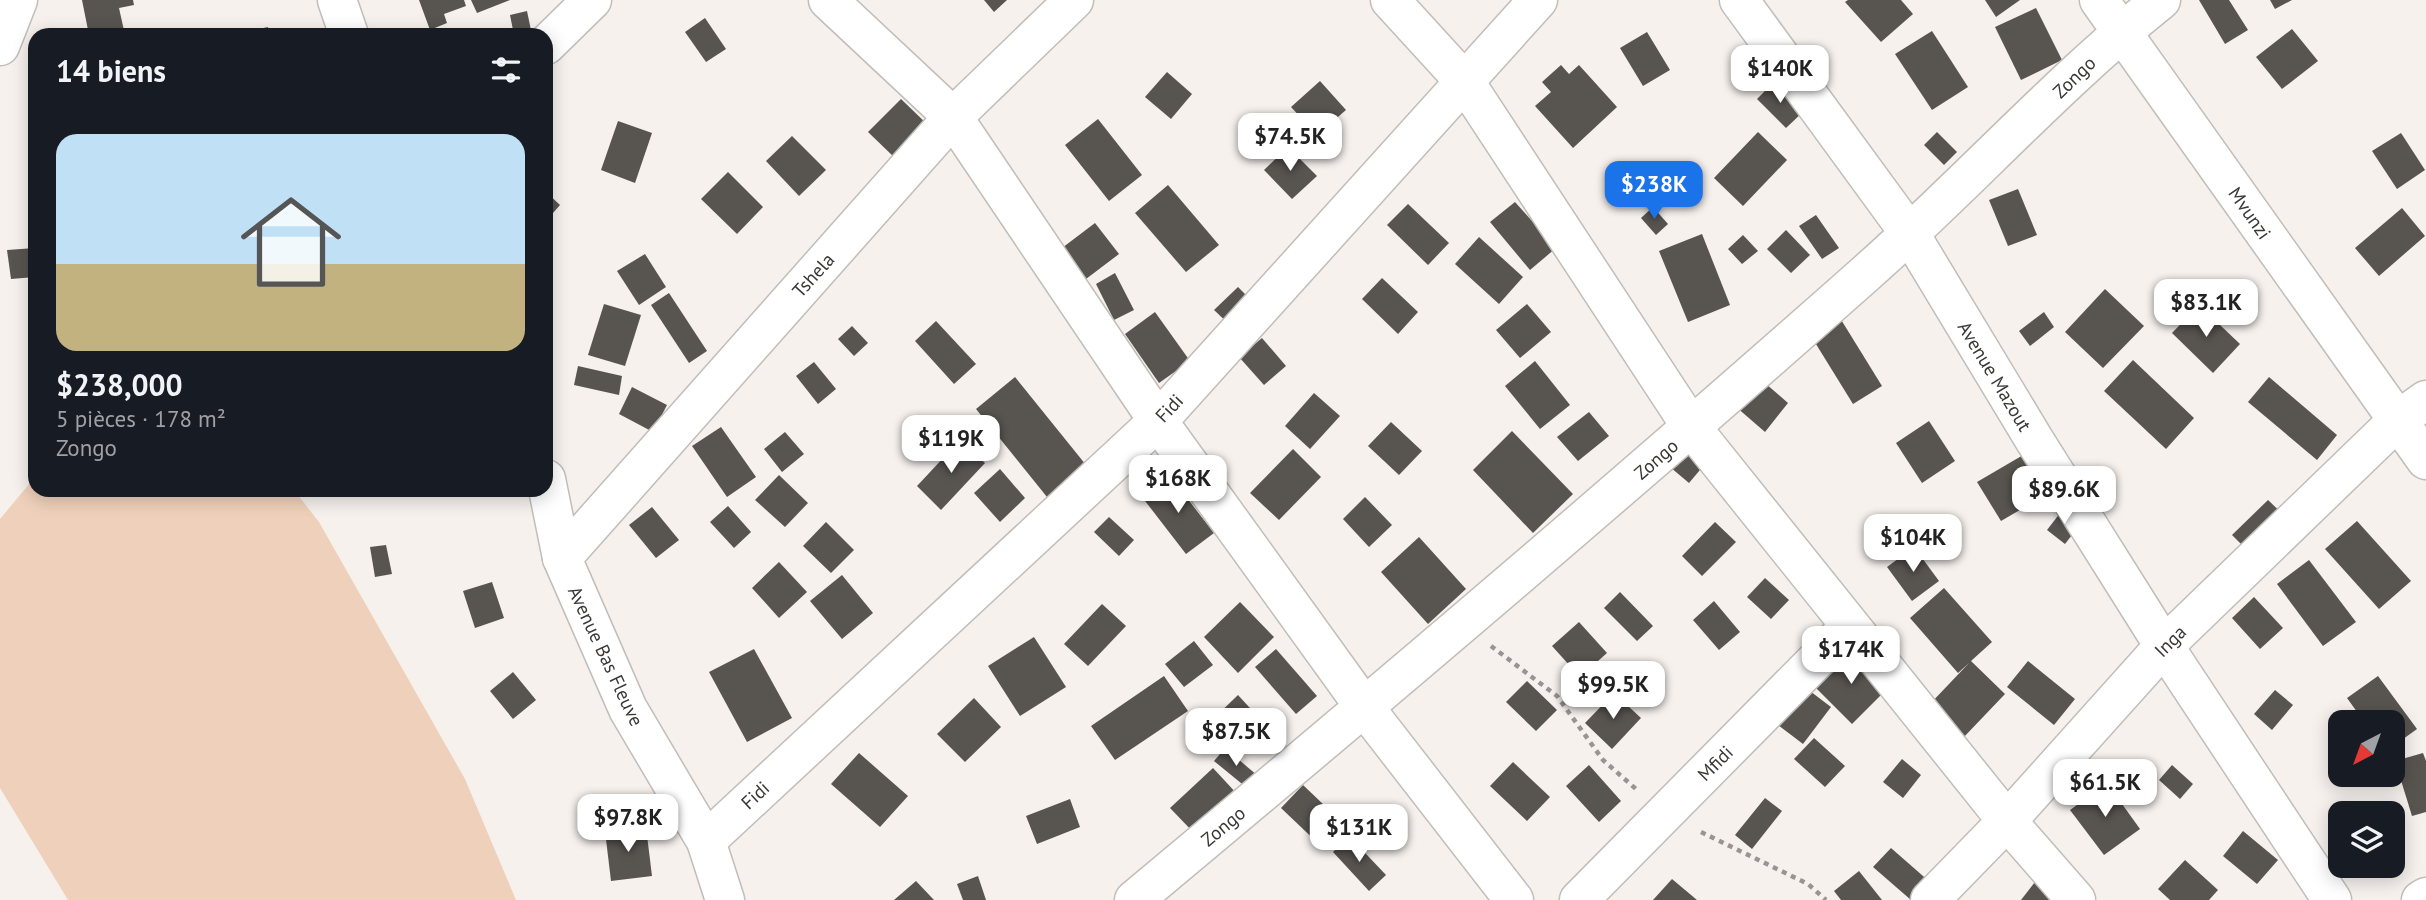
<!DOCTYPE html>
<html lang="fr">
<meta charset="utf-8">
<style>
body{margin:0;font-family:"PT Sans",sans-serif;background:#20242c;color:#f1f3f6;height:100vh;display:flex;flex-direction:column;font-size:26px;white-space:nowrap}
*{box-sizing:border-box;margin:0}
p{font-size:23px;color:#9ea1a6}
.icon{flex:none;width:38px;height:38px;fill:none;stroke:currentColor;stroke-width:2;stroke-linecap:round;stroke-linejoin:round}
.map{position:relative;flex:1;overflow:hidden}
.panel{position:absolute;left:28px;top:28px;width:525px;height:469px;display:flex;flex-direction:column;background:#171b24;border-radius:21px;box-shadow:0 4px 18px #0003}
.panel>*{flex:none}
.needle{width:46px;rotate:221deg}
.fabs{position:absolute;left:2328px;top:710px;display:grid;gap:14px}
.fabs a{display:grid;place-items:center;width:77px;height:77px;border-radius:14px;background:#171b24;box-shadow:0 4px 18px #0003;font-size:35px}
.price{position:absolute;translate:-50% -60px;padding:0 16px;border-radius:14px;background:#fff;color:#222;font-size:23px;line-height:46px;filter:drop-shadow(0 2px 4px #0008)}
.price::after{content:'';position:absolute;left:50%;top:42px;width:21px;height:16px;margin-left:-10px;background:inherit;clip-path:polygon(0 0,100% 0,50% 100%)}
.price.current{background:#1a73e8;color:#fff}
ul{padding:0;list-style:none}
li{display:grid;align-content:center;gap:14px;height:371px;padding:0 28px}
li span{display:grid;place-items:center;height:217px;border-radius:21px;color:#555}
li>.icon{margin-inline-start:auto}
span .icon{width:126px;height:126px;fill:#fffc;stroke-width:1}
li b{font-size:30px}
h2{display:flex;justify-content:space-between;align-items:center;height:84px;padding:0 28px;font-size:30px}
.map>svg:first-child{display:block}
.green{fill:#efd1bb}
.building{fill:#585450}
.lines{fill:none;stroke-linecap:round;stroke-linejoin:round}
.minor-casing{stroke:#c2bdb9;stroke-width:41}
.path{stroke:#989491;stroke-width:4.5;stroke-dasharray:5 5;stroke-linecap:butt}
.minor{stroke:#fff;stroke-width:38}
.labels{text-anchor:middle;stroke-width:7;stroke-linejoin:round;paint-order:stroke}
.street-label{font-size:19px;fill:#3a3836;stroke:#fff}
</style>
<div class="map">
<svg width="2426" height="900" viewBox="0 0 2426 900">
<rect width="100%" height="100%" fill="#f6f1ed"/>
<path class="green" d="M35,477V490H294L319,522L465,779L516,900H68L0,788V519Z"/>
<g class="building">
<path d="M82,0H133L134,5L119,8L125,35H89Z"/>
<path d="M419,0H464L466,6L444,14L447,23L430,30Z"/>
<path d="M471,0H510L477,13Z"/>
<path d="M984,0H1007L994,12Z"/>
<path d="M1848,0H1901L1913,14L1881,42L1845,2Z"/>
<path d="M1985,0H2020L1996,17Z"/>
<path d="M2199,0H2229L2248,30L2225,44Z"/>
<path d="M2270,0H2292L2275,9Z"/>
<path d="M2036,8L2062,60L2021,80L1995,27Z"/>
<path d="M527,11L532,35H514L510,15Z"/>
<path d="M705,18L726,49L706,62L685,32Z"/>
<path d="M268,27L270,35H236V34Z"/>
<path d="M2292,29L2318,61L2282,89L2256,57Z"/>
<path d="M1932,31L1968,87L1932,110L1895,54Z"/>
<path d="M1647,32L1670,70L1643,86L1620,48Z"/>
<path d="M1561,65L1569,74L1579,65L1617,107L1573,148L1535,106L1551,92L1542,82Z"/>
<path d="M1167,72L1192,94L1171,119L1145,97Z"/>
<path d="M1320,81L1346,110L1317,135L1291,107Z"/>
<path d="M1775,81L1804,111L1786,128L1757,99Z"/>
<path d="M901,99L929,126L896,159L868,132Z"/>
<path d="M1098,119L1142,175L1109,201L1065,145Z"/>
<path d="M618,121L652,133L635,183L601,170Z"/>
<path d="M1758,132L1787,160L1743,206L1714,178Z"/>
<path d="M1937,132L1957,152L1944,165L1924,145Z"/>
<path d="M2401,133L2425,170L2397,189L2372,151Z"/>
<path d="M792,136L826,170L799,196L766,161Z"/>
<path d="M1288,147L1317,176L1292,199L1264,170Z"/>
<path d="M728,172L763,207L737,234L701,199Z"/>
<path d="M1168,185L1219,245L1186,272L1135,213Z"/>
<path d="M2018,189L2037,235L2008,246L1989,200Z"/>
<path d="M546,192L560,205L546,221Z"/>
<path d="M1515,202L1556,248L1530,270L1490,222Z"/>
<path d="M1408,204L1449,243L1428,265L1387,225Z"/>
<path d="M1653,207L1668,224L1656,235L1641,218Z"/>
<path d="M2402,208L2425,236L2379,276L2355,248Z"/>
<path d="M1816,215L1839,248L1822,259L1799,226Z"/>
<path d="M1095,223L1119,254L1086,279L1062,248Z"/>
<path d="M1786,230L1810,255L1791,273L1767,249Z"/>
<path d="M1702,234L1730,305L1688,322L1659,251Z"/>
<path d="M1743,235L1758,251L1742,264L1728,249Z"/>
<path d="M1479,237L1523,277L1499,304L1455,264Z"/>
<path d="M35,248V277L11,279L7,250Z"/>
<path d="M645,254L666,287L639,305L617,271Z"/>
<path d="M1115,273L1134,310L1114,320L1096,284Z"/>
<path d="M1382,278L1418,312L1398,334L1362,299Z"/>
<path d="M1238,287L1256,305L1233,328L1214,310Z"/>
<path d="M2105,289L2144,326L2103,368L2065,332Z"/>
<path d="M669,293L707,351L689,363L651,305Z"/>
<path d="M604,304L641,315L625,366L588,355Z"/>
<path d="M1527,304L1551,332L1520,358L1496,330Z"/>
<path d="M2199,305L2240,344L2213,373L2172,333Z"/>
<path d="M1155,312L1190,361L1159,383L1125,334Z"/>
<path d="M2044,312L2054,327L2030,346L2019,331Z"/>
<path d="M1840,318L1882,386L1853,404L1811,336Z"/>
<path d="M936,321L976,364L954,384L915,341Z"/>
<path d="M852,326L868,343L854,356L838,339Z"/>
<path d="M1262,338L1286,366L1264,385L1239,357Z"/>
<path d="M2133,360L2194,418L2166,449L2104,391Z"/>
<path d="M1535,361L1570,405L1540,429L1505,386Z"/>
<path d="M814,362L836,389L818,404L796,376Z"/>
<path d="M578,366L622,376L619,395L574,385Z"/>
<path d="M1015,377L1086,465L1047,497L976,409Z"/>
<path d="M1758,377L1788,403L1765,432L1735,406Z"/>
<path d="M2269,377L2337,435L2317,460L2248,402Z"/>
<path d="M632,387L667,405L653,432L619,414Z"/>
<path d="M1314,393L1340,416L1310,449L1285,426Z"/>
<path d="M1589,412L1609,436L1578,461L1557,437Z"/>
<path d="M1929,421L1955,461L1922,483L1896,443Z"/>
<path d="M1391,422L1422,451L1399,475L1368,446Z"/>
<path d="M721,427L756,477L727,497L692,446Z"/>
<path d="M1512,431L1573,494L1533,533L1473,470Z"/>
<path d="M785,432L804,454L782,472L764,449Z"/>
<path d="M960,440L985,463L941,510L917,486Z"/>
<path d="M1686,448L1705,464L1689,483L1670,467Z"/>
<path d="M1293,449L1321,477L1279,520L1250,493Z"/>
<path d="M2030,451L2054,490L2001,521L1977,482Z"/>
<path d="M1000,469L1025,498L1000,522L974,493Z"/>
<path d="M779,475L808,503L785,527L755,500Z"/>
<path d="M1170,476L1214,533L1186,554L1142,497Z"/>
<path d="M1365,497L1392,525L1369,547L1343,519Z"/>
<path d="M2268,500L2287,518L2251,554L2232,535Z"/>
<path d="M728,506L751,532L734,548L710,522Z"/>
<path d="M652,507L679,540L656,558L629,525Z"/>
<path d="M2064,508L2082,522L2065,544L2047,530Z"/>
<path d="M1109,517L1134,540L1119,556L1094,532Z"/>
<path d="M2357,521L2411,581L2379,609L2325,549Z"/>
<path d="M826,522L854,550L831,573L803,546Z"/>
<path d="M1715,522L1736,542L1702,576L1682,556Z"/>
<path d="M1419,537L1466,589L1428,624L1381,572Z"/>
<path d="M386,545L392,574L375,577L370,547Z"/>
<path d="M1914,547L1939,581L1912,601L1887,567Z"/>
<path d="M2309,560L2356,622L2323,646L2277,584Z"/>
<path d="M779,562L807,592L779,618L752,588Z"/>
<path d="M842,575L873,613L842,639L810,601Z"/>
<path d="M1765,578L1789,600L1771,619L1747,597Z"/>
<path d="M492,582L504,618L475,628L463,591Z"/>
<path d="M1944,588L1992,642L1971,661L2005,694L1963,738L1929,705L1969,663L1958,673L1910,618Z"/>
<path d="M1620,592L1653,626L1637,641L1604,608Z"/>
<path d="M2254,597L2283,628L2260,649L2232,618Z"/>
<path d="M1714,601L1740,632L1719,650L1693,620Z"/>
<path d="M1240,602L1274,637L1238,673L1204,637Z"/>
<path d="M1102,604L1126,626L1088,666L1064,644Z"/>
<path d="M1579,622L1607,653L1580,677L1552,646Z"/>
<path d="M1034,637L1066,687L1020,716L988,666Z"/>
<path d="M1194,641L1213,665L1184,687L1165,664Z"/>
<path d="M1849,647L1889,687L1852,724L1812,684Z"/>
<path d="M754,649L792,718L747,742L709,672Z"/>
<path d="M1276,649L1317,696L1296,714L1255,667Z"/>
<path d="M2028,661L2075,699L2054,725L2007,687Z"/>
<path d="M513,672L536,700L513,719L490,691Z"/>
<path d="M1164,676L1188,711L1115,760L1091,726Z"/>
<path d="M2378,676L2417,729L2392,747V723H2365L2347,698Z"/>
<path d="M1527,681L1557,710L1536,731L1506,702Z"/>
<path d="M1802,685L1831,707L1803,744L1774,722Z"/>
<path d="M2275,690L2293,705L2272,730L2254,714Z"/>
<path d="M1614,693L1641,718L1612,749L1585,723Z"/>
<path d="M1238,695L1260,719L1232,746L1210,722Z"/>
<path d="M974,698L1001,727L965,762L937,734Z"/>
<path d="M1814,738L1845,766L1825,787L1794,759Z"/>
<path d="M1225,748L1258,776L1247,788L1214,761Z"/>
<path d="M859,753L908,796L880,827L831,784Z"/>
<path d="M2423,753L2426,761V812L2412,816L2395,761Z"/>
<path d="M1902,759L1921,775L1903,798L1883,782Z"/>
<path d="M1513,762L1550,797L1527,821L1490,786Z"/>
<path d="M1589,765L1621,801L1599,822L1566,786Z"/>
<path d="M2172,765L2193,784L2180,799L2159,780Z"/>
<path d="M1213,768L1238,795L1196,835L1170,808Z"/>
<path d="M2107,783L2140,829L2104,855L2070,810Z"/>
<path d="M1303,785L1346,826L1324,849L1281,808Z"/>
<path d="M1765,798L1782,811L1752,849L1735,835Z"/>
<path d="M1070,799L1080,827L1037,844L1026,816Z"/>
<path d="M646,827L652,876L611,881L605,831Z"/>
<path d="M2243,831L2278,860L2257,884L2223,856Z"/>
<path d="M1349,836L1386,875L1369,891L1333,852Z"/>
<path d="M1891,848L1931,883L1916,900H1911L1873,867Z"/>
<path d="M2185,860L2218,890L2209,900H2170L2158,889Z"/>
<path d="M1859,871L1882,900H1841L1834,891Z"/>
<path d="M978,876L986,900H963L957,884Z"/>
<path d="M2038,878L2066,900H2021Z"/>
<path d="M1672,879L1697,900H1653Z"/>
<path d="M916,881L934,900H894Z"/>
</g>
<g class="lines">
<g class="minor-casing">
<g id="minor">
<path d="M337,0L349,35"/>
<path d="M828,0L953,117L1158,421L1365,708L1514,900"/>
<path d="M1390,0L1465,82L1692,428L2007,821L2076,900"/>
<path d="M1739,0L1910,234L2035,441L2164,646L2332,900"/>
<path d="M2099,0L2426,460"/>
<path d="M546,45L592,0"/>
<path d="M0,46L18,0"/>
<path d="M546,479L562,558L628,709L706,841L725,900"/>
<path d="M562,558L953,117L1074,0"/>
<path d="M706,841L1158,421L1538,0"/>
<path d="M1134,900C1380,695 1624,488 1864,275C1965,186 2056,84 2161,0"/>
<path d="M1579,900L1850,626"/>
<path d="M1930,900L2007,821L2164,646L2398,420L2426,400"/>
<path d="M2421,900L2426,897"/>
</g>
</g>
<g class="path">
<path d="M1491,646L1557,696L1603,760L1636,789"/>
<path d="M1701,832L1808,884L1826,900"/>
</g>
<use href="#minor" class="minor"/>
</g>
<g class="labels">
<g class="street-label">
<text transform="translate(2074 77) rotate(-44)" y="7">Zongo</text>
<text transform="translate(2250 213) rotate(55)" y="7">Mvunzi</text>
<text transform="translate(813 275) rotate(-48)" y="7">Tshela</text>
<text transform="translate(1995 376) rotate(59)" y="7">Avenue Mazout</text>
<text transform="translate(1169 408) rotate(-47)" y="7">Fidi</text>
<text transform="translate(1656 459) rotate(-41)" y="7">Zongo</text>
<text transform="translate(2170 641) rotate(-45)" y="7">Inga</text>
<text transform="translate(606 656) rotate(65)" y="7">Avenue Bas Fleuve</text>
<text transform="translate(1715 763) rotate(-45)" y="7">Mfidi</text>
<text transform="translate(755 795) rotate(-43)" y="7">Fidi</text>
<text transform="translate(1223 826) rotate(-40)" y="7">Zongo</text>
</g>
</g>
</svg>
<div class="fabs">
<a><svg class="needle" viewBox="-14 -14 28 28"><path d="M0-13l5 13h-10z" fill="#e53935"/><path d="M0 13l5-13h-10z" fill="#9ea1a6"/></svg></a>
<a><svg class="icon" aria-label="layers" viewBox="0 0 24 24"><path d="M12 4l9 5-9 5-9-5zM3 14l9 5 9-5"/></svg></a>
</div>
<b class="price" style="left:1780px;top:105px">$140K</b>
<b class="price" style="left:1290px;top:173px">$74.5K</b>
<b class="price current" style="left:1654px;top:221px">$238K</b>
<b class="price" style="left:2206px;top:339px">$83.1K</b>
<b class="price" style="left:951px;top:475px">$119K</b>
<b class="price" style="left:1178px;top:515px">$168K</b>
<b class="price" style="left:2064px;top:526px">$89.6K</b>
<b class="price" style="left:1913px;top:574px">$104K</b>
<b class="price" style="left:1851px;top:686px">$174K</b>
<b class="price" style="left:1613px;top:721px">$99.5K</b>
<b class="price" style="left:1236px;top:768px">$87.5K</b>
<b class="price" style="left:2105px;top:819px">$61.5K</b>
<b class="price" style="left:628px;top:854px">$97.8K</b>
<b class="price" style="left:1359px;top:864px">$131K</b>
<section class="panel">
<h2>14 biens<svg class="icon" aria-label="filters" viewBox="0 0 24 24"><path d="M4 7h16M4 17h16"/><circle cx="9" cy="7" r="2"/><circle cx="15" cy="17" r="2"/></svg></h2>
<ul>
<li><span style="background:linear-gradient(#bfe0f5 60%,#c2b280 0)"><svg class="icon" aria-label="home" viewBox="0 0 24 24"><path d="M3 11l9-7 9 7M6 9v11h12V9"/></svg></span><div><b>$238,000</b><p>5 pièces · 178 m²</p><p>Zongo</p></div></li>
</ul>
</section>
</div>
